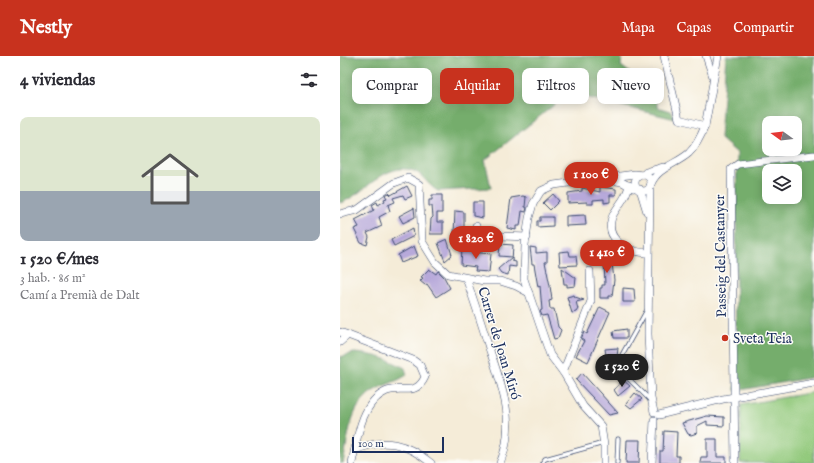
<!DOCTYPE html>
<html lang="es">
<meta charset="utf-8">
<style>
body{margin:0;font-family:"IM FELL English",serif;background:#f7f7f7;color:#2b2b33;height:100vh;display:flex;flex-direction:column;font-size:15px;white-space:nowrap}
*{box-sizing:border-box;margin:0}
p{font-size:13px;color:#7c7c81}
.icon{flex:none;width:22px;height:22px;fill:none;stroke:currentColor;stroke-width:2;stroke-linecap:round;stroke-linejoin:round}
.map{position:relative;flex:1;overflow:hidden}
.drawer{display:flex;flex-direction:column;background:#fff;width:340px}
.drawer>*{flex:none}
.top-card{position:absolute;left:12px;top:12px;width:380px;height:36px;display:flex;gap:8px}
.needle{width:26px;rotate:285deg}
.controls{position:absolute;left:422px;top:60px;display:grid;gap:8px}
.controls a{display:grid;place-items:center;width:40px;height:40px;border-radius:8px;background:#fff;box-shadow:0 2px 10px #0003;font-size:20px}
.scale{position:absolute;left:12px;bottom:10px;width:92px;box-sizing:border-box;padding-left:4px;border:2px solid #1b2f5e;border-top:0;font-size:11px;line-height:14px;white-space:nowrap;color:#1b2f5e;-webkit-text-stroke:3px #fdfcf7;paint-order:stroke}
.price{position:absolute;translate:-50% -34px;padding:0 9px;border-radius:14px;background:#c8321e;color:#fff;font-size:13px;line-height:26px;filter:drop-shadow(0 1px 2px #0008)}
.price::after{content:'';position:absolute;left:50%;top:24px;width:12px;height:9px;margin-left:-6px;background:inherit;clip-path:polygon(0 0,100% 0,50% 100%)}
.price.active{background:#222;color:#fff}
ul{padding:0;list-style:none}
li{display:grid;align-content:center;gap:8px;height:212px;padding:0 20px}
li span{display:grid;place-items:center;height:124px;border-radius:8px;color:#555}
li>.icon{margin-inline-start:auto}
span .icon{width:72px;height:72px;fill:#fffc;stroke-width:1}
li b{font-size:17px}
h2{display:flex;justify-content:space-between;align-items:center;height:48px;padding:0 20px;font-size:17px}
.tag{padding:0 14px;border-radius:8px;background:#fff;box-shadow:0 2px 10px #0003;font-size:14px;line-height:36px}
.tag.active{background:#c8321e;color:#fff}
header{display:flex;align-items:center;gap:24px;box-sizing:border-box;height:56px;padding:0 20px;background:#c8321e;color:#fff}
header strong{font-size:19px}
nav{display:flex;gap:22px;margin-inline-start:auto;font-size:14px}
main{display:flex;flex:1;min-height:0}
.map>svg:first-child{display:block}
.green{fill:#92c97c;stroke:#567c6d}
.forest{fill:#75ad6c;stroke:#486e65;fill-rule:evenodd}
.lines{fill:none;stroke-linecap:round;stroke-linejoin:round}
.stream{stroke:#79bef0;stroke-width:2}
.building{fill:#b7a9da}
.lane-casing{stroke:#3c4b70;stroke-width:5}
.street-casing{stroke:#3c4b70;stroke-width:8}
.lane{stroke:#fff;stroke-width:3.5}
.street{stroke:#fff;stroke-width:7}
.poi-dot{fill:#c8321e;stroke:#fdfcf7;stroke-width:1.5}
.labels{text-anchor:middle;stroke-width:3;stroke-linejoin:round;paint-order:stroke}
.street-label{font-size:14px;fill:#1b2f5e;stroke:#fdfcf7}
.poi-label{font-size:14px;fill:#1b2f5e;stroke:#fdfcf7;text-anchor:start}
</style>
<header>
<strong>Nestly</strong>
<nav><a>Mapa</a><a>Capas</a><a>Compartir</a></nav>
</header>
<main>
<section class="drawer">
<h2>4 viviendas<svg class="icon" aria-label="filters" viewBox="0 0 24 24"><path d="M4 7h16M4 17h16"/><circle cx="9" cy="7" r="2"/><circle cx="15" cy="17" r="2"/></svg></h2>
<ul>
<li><span style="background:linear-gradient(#dfe7d0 60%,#9aa5b1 0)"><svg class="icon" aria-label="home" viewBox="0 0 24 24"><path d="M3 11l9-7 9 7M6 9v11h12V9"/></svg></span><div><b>1 520 €/mes</b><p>3 hab. · 86 m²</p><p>Camí a Premià de Dalt</p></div></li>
</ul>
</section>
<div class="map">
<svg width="474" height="407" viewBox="0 0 474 407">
<rect width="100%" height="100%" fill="#fdfcf7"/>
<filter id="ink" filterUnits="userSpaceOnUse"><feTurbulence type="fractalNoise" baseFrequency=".025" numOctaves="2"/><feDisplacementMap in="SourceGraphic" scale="8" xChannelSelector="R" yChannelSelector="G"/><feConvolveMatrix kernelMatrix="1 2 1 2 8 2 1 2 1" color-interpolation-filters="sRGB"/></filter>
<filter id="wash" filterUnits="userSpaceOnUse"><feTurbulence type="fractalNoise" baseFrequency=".012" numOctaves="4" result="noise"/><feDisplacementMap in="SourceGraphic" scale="16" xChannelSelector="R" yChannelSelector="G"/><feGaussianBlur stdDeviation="0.9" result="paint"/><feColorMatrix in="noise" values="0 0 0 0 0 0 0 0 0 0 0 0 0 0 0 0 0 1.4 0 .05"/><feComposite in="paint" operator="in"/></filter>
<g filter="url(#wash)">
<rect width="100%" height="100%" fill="#f5ecd8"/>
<path class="green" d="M474,336V407H400L401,349Z"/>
<g class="forest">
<path d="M0,0H282L281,10L289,16L296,25L313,29L316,32L317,51L330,55L335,63L229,37L145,104L151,132L98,135C88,130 84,119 74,115C45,104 25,139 0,147Z"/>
<path d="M386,0H474V321L395,335L397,97L380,82ZM429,67H455V93H429ZM429,115H455V141H429Z"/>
<path d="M14,297C33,298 49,303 65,312L67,319C57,326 44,328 33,335C8,352 9,381 3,407H0V301Z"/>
</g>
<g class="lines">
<path class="stream" d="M473,349L474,350"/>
</g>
<g id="blocks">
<g class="building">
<path d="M67,130L72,140L65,143L63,139L53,142L55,146L48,149L50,155L39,161L42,170L27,177L29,181L27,189L21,187L14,173L19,171L15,164L34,154L32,149L37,146L38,149L45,145L44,143L47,142L45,139L49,137L51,139Z"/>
<path d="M260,131L276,133V139H270V146L264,147V143L253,144V148H247V146L228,147V137L242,135V132L260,136Z"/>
<path d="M213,138L219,145L210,154L203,147Z"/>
<path d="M92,139H102V157H97V166H103V178H90L91,163L93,161L92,150H89V144H92Z"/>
<path d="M183,140L186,141L185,151H187L186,156L182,155L180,170H176V174L167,172L171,142Z"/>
<path d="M133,146H143V162L133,160Z"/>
<path d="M74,152L75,161L63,167L59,160Z"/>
<path d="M115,155L124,156V178H114Z"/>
<path d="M245,159L246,169L226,170V160Z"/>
<path d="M200,161H213V170L197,171V165H200Z"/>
<path d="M73,172L74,180L54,190L51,184Z"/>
<path d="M107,183L112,199L105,205L98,187Z"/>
<path d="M160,188L173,189L172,205L176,206V211L169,210L168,219L161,217L158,213L172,201L159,200Z"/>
<path d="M74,190L78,200L61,207L58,199Z"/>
<path d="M190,191L196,192V197L207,196V206H205L210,230L212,244L209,245L210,253H214L218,271L221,274L218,282L214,283L207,259L202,260L200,255L202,254L200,230L198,231L194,208H192Z"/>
<path d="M122,192L132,193V196L151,198L149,216L135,215L136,211L121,209Z"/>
<path d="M258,193H266V198H271L274,224L272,240H269V242H260V232H262V229H265L264,205H258Z"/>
<path d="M229,195L230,200H236L237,209L220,210L219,196Z"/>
<path d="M222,212L236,222L235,230L227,231V228H224Z"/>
<path d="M89,213L96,218L98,215L104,221L110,232L96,241L87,228L85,229L80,225L83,222L81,221Z"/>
<path d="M283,232L294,233L295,246H283Z"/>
<path d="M234,239L235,241L244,244L236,246L238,253L236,256L232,257L227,241Z"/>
<path d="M260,251L270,256L248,306L236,300L244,285L241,283L244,276L247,278Z"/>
<path d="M287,273V282H274L273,275Z"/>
<path d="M278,292L277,301L266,299L265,293Z"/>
<path d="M274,309L275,318L261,317L260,311Z"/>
<path d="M242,317L278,357L269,359L236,324Z"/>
<path d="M283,324L290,330L278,340L274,334Z"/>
<path d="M295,337L302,343L291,352L286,348Z"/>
<path d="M367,360L384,361V370L367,369V365L357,370V377L351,379L348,378L342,367Z"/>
<path d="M324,375L337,376L336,400H339V407H320V395H323Z"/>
<path d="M367,383H377V401H386V407H360L361,401H367Z"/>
<path d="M287,384H300L299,407H286Z"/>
</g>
</g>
</g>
<g filter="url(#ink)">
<use href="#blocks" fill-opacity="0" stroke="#3c4b70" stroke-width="1"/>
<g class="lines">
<g class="lane-casing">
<g id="lane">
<path d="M307,254L278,306L281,315L310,344"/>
<path d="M202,407L205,403L264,387"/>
<path d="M277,407L278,383"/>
</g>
</g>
<g class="street-casing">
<g id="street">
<path d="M324,0L339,63L365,70"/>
<path d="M366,0L373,21"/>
<path d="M303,119L306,116L323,111"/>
<circle cx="303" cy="127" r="8"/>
<path d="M271,124L282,126L293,132"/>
<path d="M311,128C318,111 337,108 349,97C357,89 361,80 365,70L378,0"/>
<path d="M289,129C287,142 278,149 273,159C262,184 289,196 308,197"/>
<path d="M310,130L308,278L311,342L314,356"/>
<path d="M300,133L307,156"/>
<path d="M0,158L17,154L54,127L68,122L79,128L82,185L95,206L108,218L144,225H160L176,230L189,237"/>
<path d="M136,170L137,179L187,181"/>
<path d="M126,222C134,245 142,269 149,292C162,330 177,368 160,407"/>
<path d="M0,276L73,304L80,309L85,321C76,341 62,329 47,335C21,346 17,383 12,407"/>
<path d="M0,286L8,279"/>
<path d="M223,316L251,245L250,215"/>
<path d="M319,359L383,343L474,327"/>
<path d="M15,394C45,381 66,387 91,407"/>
<path d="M264,407V389L261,370L243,350L223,316L210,299L184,223L185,189L189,162L193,148L201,135L214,129L295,118L302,119"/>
<path d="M312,407L314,364"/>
<path d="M395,407L391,113L398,108L474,99"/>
</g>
</g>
<use href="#lane" class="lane"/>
<use href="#street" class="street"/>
</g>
</g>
<circle class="poi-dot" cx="385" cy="282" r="4"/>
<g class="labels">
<g class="street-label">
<text transform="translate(380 200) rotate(-91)" y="5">Passeig del Castanyer</text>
<text transform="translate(160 287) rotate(73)" y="5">Carrer de Joan Miró</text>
</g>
<g class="poi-label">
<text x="393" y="287">Sveta Teia</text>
</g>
</g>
</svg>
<div class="controls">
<a><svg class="needle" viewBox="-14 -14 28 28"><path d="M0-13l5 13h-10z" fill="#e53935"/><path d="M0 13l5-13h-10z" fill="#7c7c81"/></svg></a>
<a><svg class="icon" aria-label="layers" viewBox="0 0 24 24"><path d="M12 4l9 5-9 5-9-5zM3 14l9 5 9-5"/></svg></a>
</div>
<div class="scale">100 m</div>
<b class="price" style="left:251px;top:140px">1 100 €</b>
<b class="price" style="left:136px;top:204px">1 820 €</b>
<b class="price" style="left:267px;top:218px">1 410 €</b>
<b class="price active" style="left:282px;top:332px">1 520 €</b>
<div class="top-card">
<a class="tag">Comprar</a>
<a class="tag active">Alquilar</a>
<a class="tag">Filtros</a>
<a class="tag">Nuevo</a>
</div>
</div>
</main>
